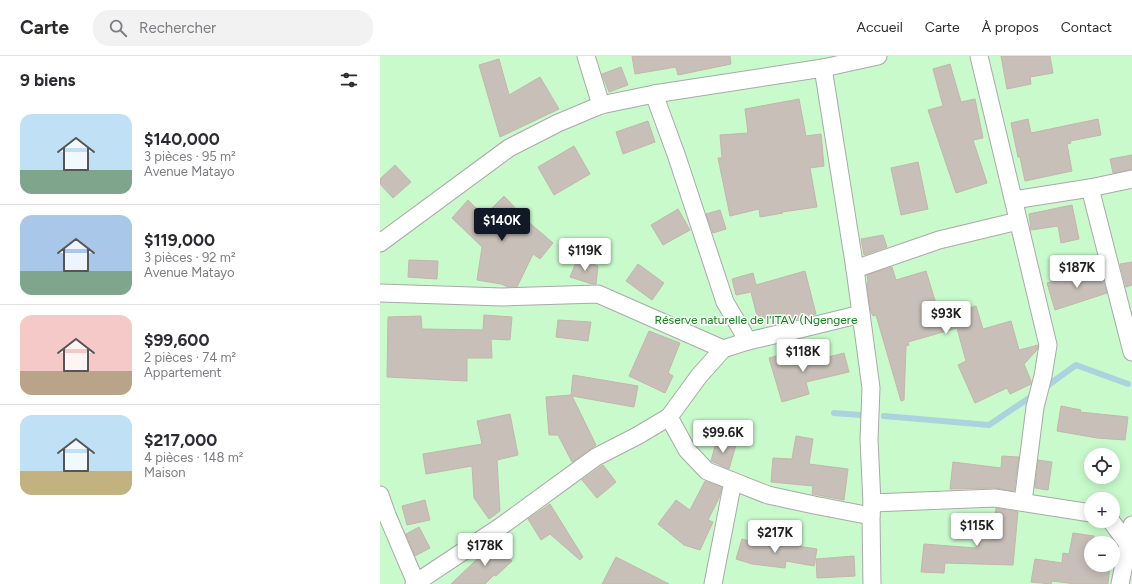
<!DOCTYPE html>
<html lang="fr">
<meta charset="utf-8">
<style>
body{margin:0;font-family:Figtree,sans-serif;background:#f2f2f3;color:#2b2b33;height:100vh;display:flex;flex-direction:column;font-size:15px;white-space:nowrap}
*{box-sizing:border-box;margin:0}
p{font-size:13px;color:#7c7c81}
.icon{flex:none;width:22px;height:22px;fill:none;stroke:currentColor;stroke-width:2;stroke-linecap:round;stroke-linejoin:round}
.map{position:relative;flex:1;overflow:hidden}
.sheet{display:flex;flex-direction:column;background:#fff;width:380px}
.sheet>*{flex:none}
.fabs{position:absolute;left:704px;top:392px;display:grid;gap:8px}
.fabs a{display:grid;place-items:center;width:36px;height:36px;border-radius:50%;background:#fff;box-shadow:0 2px 10px #0003;font-size:20px}
.price{position:absolute;translate:-50% -34px;padding:0 9px;border-radius:4px;background:#fff;color:#222;font-size:13px;line-height:26px;filter:drop-shadow(0 1px 2px #0008)}
.price::after{content:'';position:absolute;left:50%;top:24px;width:12px;height:9px;margin-left:-6px;background:inherit;clip-path:polygon(0 0,100% 0,50% 100%)}
.price.on{background:#111827;color:#fff}
ul{padding:0;list-style:none}
li{display:flex;align-items:center;gap:12px;height:100px;padding:0 20px}
li+li{border-top:1px solid #e1e1e2}
li span{display:grid;place-items:center;flex:none;width:112px;height:80px;border-radius:12px;color:#555}
li>.icon{margin-inline-start:auto}
span .icon{width:48px;height:48px;fill:#fffc;stroke-width:1}
li b{font-size:17px}
h2{display:flex;justify-content:space-between;align-items:center;height:48px;padding:0 20px;font-size:17px}
header{display:flex;align-items:center;gap:24px;box-sizing:border-box;height:56px;padding:0 20px;background:#fff;border-bottom:1px solid #e1e1e2}
header strong{font-size:19px}
nav{display:flex;gap:22px;margin-inline-start:auto;font-size:14px}
.search{width:280px;height:36px;background:#f2f2f3;display:flex;align-items:center;gap:10px;box-sizing:border-box;padding:0 14px;border-radius:16px;color:#7c7c81;font-size:15px}
main{display:flex;flex:1;min-height:0}
.map>svg:first-child{display:block}
.park{fill:#c8facc;fill-rule:evenodd}
.lines{fill:none;stroke-linecap:round;stroke-linejoin:round}
.stream{stroke:#aad3df;stroke-width:6}
.building{fill:#c7bfb8;stroke:#c4b6ab}
.street-casing{stroke:#a9a9a9;stroke-width:19}
.street{stroke:#fff;stroke-width:17}
.labels{text-anchor:middle;stroke-width:3;stroke-linejoin:round;paint-order:stroke}
.park-label{font-size:12px;fill:#0c8416;stroke:#fff}
</style>
<header>
<strong>Carte</strong>
<div class="search"><svg class="icon" aria-label="search" viewBox="0 0 24 24"><circle cx="10" cy="10" r="6"/><path d="M15 15l6 6"/></svg>Rechercher</div>
<nav><a>Accueil</a><a>Carte</a><a>À propos</a><a>Contact</a></nav>
</header>
<main>
<section class="sheet">
<h2>9 biens<svg class="icon" aria-label="filters" viewBox="0 0 24 24"><path d="M4 7h16M4 17h16"/><circle cx="9" cy="7" r="2"/><circle cx="15" cy="17" r="2"/></svg></h2>
<ul>
<li><span style="background:linear-gradient(#bfe0f5 70%,#7fa58c 0)"><svg class="icon" aria-label="home" viewBox="0 0 24 24"><path d="M3 11l9-7 9 7M6 9v11h12V9"/></svg></span><div><b>$140,000</b><p>3 pièces · 95 m²</p><p>Avenue Matayo</p></div></li>
<li><span style="background:linear-gradient(#a9c7e8 70%,#7fa58c 0)"><svg class="icon" aria-label="home" viewBox="0 0 24 24"><path d="M3 11l9-7 9 7M6 9v11h12V9"/></svg></span><div><b>$119,000</b><p>3 pièces · 92 m²</p><p>Avenue Matayo</p></div></li>
<li><span style="background:linear-gradient(#f6c9c9 70%,#b9a48a 0)"><svg class="icon" aria-label="home" viewBox="0 0 24 24"><path d="M3 11l9-7 9 7M6 9v11h12V9"/></svg></span><div><b>$99,600</b><p>2 pièces · 74 m²</p><p>Appartement</p></div></li>
<li><span style="background:linear-gradient(#bfe0f5 70%,#c2b280 0)"><svg class="icon" aria-label="home" viewBox="0 0 24 24"><path d="M3 11l9-7 9 7M6 9v11h12V9"/></svg></span><div><b>$217,000</b><p>4 pièces · 148 m²</p><p>Maison</p></div></li>
</ul>
</section>
<div class="map">
<svg width="752" height="528" viewBox="0 0 752 528">
<rect width="100%" height="100%" fill="#f2efe9"/>
<path class="park" d="M0,0H752V528H0ZM711,399H733V421H711ZM711,443H733V465H711ZM711,487H733V509H711Z"/>
<g class="lines">
<g class="stream">
<path d="M667,330L696,309L748,328"/>
<path d="M454,357L480,359"/>
<path d="M504,360L609,369L652,340"/>
</g>
</g>
<g class="building">
<path d="M252,0H350L351,8L298,19L296,11L255,18Z"/>
<path d="M621,0H670L673,17L650,21L651,28L627,33Z"/>
<path d="M119,3L129,39L160,21L179,53L120,81L99,9Z"/>
<path d="M570,8L581,46L595,43L603,82L593,84L607,127L576,137L548,54L563,50L553,13Z"/>
<path d="M241,11L248,29L229,36L222,18Z"/>
<path d="M419,43L426,80L441,78L444,110L430,112L437,151L402,156L403,157L380,161L379,153L350,160L338,102H342L340,79L368,77L365,53Z"/>
<path d="M648,63L651,77L718,63L721,79L690,85L691,87L687,88L692,115L645,125L640,101H638L631,67Z"/>
<path d="M268,65L275,86L243,98L236,76Z"/>
<path d="M194,90L210,118L174,139L158,111Z"/>
<path d="M752,99V113L733,117L730,103Z"/>
<path d="M538,106L548,153L521,159L511,112Z"/>
<path d="M15,109L31,126L13,142L0,128V123Z"/>
<path d="M124,140L139,156L138,157L173,187L160,203L153,198L137,231H128L121,228L97,224L102,191L72,162L88,144L104,160Z"/>
<path d="M692,149L699,183L681,187L678,170L651,174L649,158Z"/>
<path d="M298,153L310,174L283,189L271,169Z"/>
<path d="M340,154L346,173L333,177L326,158Z"/>
<path d="M503,179L507,191L484,199L481,183Z"/>
<path d="M198,202L218,210L216,228H212L190,221Z"/>
<path d="M29,204L58,205L57,223L28,221Z"/>
<path d="M752,206V229L746,231L740,208Z"/>
<path d="M258,208L284,227L272,244L246,225Z"/>
<path d="M512,211L516,224L546,215L560,261L596,250L603,273L631,265L639,294L658,289L657,294L644,308L651,325V328L630,338L627,332L595,347L578,309L586,305L577,272L528,286L529,289L526,290L524,344L521,345L496,259L493,260L490,253L487,227L488,226L487,219Z"/>
<path d="M720,213L727,237L675,254L667,227L687,221V223Z"/>
<path d="M425,215L436,258L406,266L404,257L378,264L371,236L356,239L352,223L373,217L376,229Z"/>
<path d="M104,259L132,261L130,284L111,283L112,302H87V325L7,321L8,261L41,260L42,273L103,274Z"/>
<path d="M178,264L211,266L208,285L176,281Z"/>
<path d="M269,275L300,287L288,317L293,320L285,337L249,320Z"/>
<path d="M417,294L421,308L464,297L469,316L426,326L429,338L402,346L389,302Z"/>
<path d="M193,319L258,330L254,351L192,340L216,389L192,406L178,379H169L166,341L191,339Z"/>
<path d="M681,350L701,354L700,356L748,361L745,384L717,382L677,375Z"/>
<path d="M130,358L138,399L117,404L120,455L109,463L94,442L92,410L46,418L43,398L102,388L97,365Z"/>
<path d="M416,380L433,383L429,408L468,413L464,444L432,438L433,430L391,426L393,402L412,403Z"/>
<path d="M337,383L356,389L349,413L331,405Z"/>
<path d="M622,400L639,401L634,435L615,432L570,433L573,406L621,412Z"/>
<path d="M658,404L672,406L668,434L655,432Z"/>
<path d="M223,409L236,426L217,442L202,424Z"/>
<path d="M325,425L342,431L339,442L328,464L333,466L320,494L304,489L278,468L296,444L310,454Z"/>
<path d="M45,444L50,464L27,469L22,450Z"/>
<path d="M170,448L203,501L200,504L170,478L161,484L148,463Z"/>
<path d="M616,452L638,456L633,509L565,507L564,517L541,516L544,488L596,492L597,484H612Z"/>
<path d="M39,471L50,492L35,500L26,478Z"/>
<path d="M693,477L714,480L713,487H711L709,509H730L728,528H696L672,525L671,528L651,526L655,503L682,507L683,497L689,498Z"/>
<path d="M362,483L384,489L385,485L437,493L434,510L406,505L405,512L372,508L356,503Z"/>
<path d="M114,487L132,505L116,520L114,519L105,528H71Z"/>
<path d="M474,500L475,520L437,522L436,503Z"/>
<path d="M236,501L289,528H222Z"/>
</g>
<g class="lines">
<g class="street-casing">
<g id="street">
<path d="M206,0L221,49"/>
<path d="M599,0L668,289L663,320L655,351L643,446"/>
<path d="M443,12L475,213L491,332L489,384L492,447L491,460L492,528"/>
<path d="M274,38L297,101L345,246L368,285"/>
<path d="M710,132L752,296"/>
<path d="M634,144L710,132L752,123"/>
<path d="M0,187L129,92L178,67L221,49L274,38L443,12L498,0"/>
<path d="M475,213L559,184L638,165"/>
<path d="M0,237L122,241L218,238L343,293L368,285L412,275L481,258"/>
<path d="M289,361L307,394L327,415L388,439L434,449L491,460"/>
<path d="M0,439L7,459L36,527"/>
<path d="M492,447L615,442L711,457"/>
<path d="M731,465L748,488L752,489"/>
<path d="M34,528L120,471L216,401L257,380L289,361L319,320L343,293"/>
<path d="M333,528L353,425"/>
<path d="M740,528L752,469"/>
</g>
</g>
<use href="#street" class="street"/>
</g>
<g class="labels">
<g class="park-label">
<text x="376" y="268">Réserve naturelle de l'ITAV (Ngengere</text>
</g>
</g>
</svg>
<div class="fabs">
<a><svg class="icon" aria-label="locate" viewBox="0 0 24 24"><circle cx="12" cy="12" r="6"/><path d="M12 2v4M12 18v4M2 12h4M18 12h4"/></svg></a>
<a>+</a>
<a>−</a>
</div>
<b class="price on" style="left:122px;top:186px">$140K</b>
<b class="price" style="left:205px;top:216px">$119K</b>
<b class="price" style="left:697px;top:233px">$187K</b>
<b class="price" style="left:566px;top:279px">$93K</b>
<b class="price" style="left:423px;top:317px">$118K</b>
<b class="price" style="left:343px;top:398px">$99.6K</b>
<b class="price" style="left:597px;top:491px">$115K</b>
<b class="price" style="left:395px;top:498px">$217K</b>
<b class="price" style="left:105px;top:511px">$178K</b>
</div>
</main>
